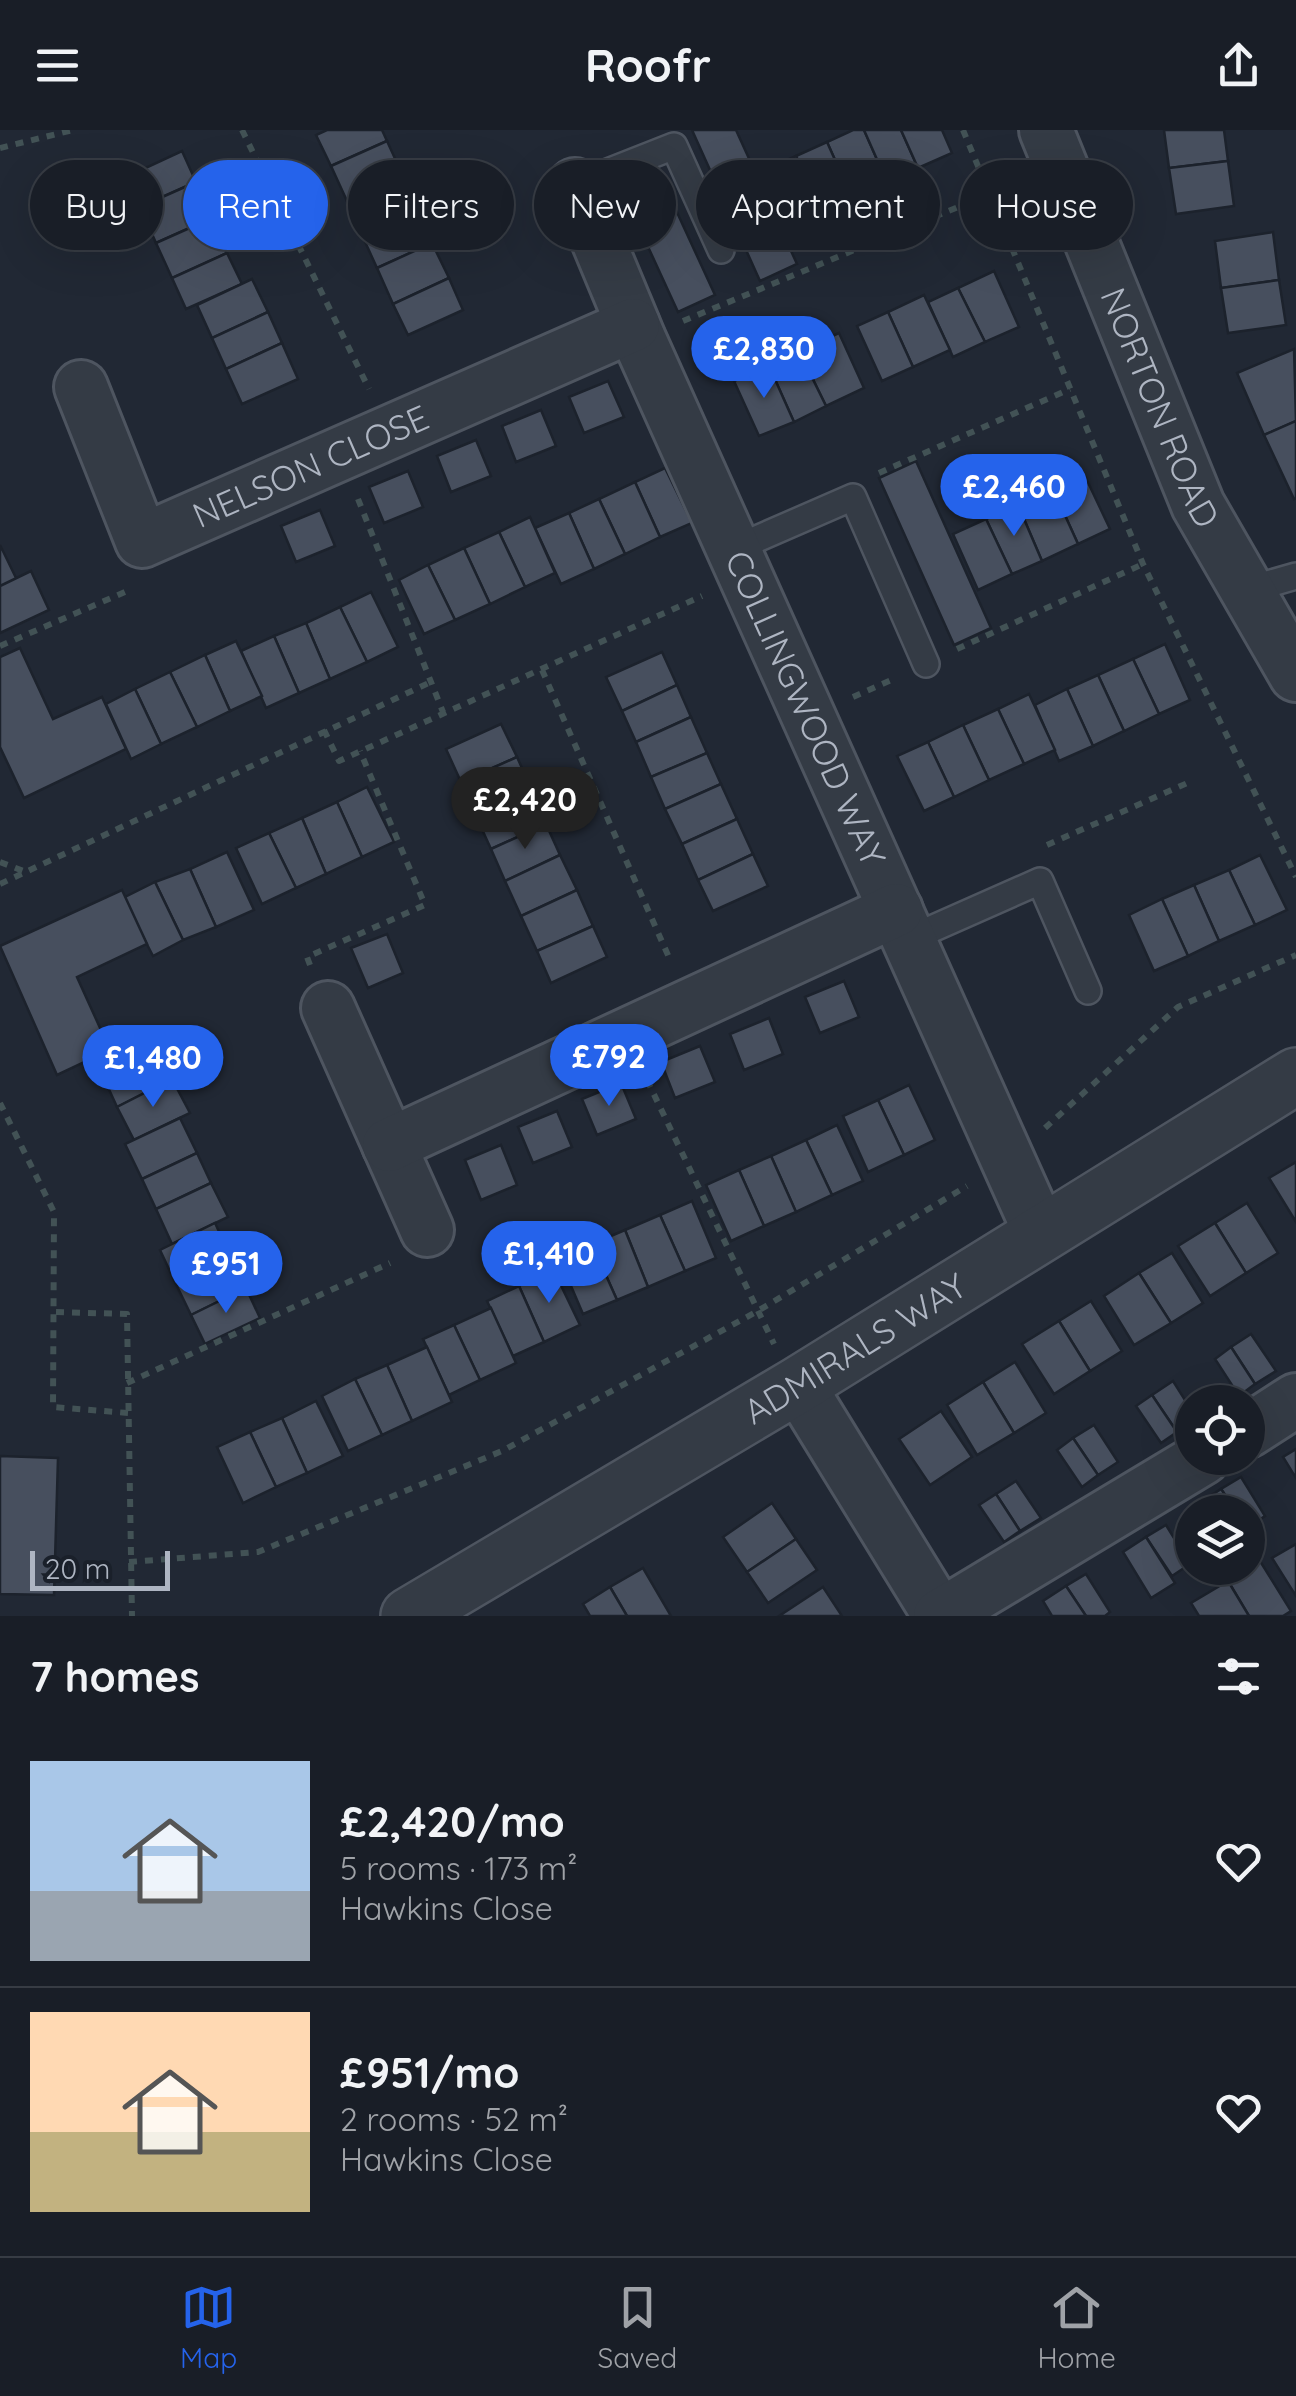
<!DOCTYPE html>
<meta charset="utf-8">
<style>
body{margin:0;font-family:Quicksand,sans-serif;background:#262b33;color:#f1f3f6;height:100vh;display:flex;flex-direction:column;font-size:38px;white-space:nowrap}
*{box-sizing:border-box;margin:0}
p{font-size:32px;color:#9fa2a7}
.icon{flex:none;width:55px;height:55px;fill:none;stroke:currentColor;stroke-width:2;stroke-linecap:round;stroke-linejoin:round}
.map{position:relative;height:1486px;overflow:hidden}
.details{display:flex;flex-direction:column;background:#191e27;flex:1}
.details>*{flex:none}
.banner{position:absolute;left:30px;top:30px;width:1238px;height:90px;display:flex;gap:20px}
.fabs{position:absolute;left:1175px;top:1255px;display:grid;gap:20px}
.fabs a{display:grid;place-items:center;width:90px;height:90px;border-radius:50%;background:#191e27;box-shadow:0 10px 40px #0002,0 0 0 2px #373c44;font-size:50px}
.scale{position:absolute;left:30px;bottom:25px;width:140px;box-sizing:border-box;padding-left:10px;border:5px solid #aeb5c2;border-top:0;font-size:28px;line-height:35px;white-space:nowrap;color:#aeb5c2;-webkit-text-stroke:8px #1a202a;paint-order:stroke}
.price{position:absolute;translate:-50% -85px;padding:0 22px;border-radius:35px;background:#2563eb;color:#fff;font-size:32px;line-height:65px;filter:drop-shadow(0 2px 5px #0008)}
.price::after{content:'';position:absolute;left:50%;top:60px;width:30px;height:22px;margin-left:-15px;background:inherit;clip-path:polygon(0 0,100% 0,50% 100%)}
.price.active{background:#222;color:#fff}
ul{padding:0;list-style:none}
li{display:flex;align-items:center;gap:30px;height:250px;padding:0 30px}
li+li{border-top:2px solid #373c44}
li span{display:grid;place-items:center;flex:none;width:280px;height:200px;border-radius:0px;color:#555}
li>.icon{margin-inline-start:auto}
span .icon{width:120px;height:120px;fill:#fffc;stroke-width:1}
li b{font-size:42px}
h2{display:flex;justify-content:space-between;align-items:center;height:120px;padding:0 30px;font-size:42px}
.pill{padding:0 35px;border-radius:45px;background:#191e27;box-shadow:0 10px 40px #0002,0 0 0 2px #373c44;font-size:35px;line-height:90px}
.pill.active{background:#2563eb;color:#fff}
header{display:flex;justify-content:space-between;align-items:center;height:130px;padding:0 30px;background:#191e27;font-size:45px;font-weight:800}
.tabs{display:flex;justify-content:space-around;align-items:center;height:140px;border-top:2px solid #373c44;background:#191e27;font-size:28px;color:#9fa2a7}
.tabs a{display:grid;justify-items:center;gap:5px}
.tabs .active{color:#2563eb}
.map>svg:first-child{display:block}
.building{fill:#474f5e;stroke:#1c222c;stroke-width:2.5}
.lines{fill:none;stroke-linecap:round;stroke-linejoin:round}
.service-casing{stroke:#4e5560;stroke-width:30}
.minor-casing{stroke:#4e5560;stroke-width:58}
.tertiary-casing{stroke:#4e5560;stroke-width:60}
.path{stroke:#425255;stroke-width:6;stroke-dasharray:8 8;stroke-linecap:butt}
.service{stroke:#343b45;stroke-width:25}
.minor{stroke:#343b45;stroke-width:52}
.tertiary{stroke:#343b45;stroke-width:55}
.labels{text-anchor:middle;stroke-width:9;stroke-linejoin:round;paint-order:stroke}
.street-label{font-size:35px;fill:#aeb5c2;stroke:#1a202a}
</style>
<header><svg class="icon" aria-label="menu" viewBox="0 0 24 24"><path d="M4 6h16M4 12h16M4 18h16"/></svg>Roofr<svg class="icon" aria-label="share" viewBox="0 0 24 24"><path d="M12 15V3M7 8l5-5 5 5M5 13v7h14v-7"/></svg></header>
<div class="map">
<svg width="1296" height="1486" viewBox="0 0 1296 1486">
<rect width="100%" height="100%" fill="#212834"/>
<g class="building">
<path d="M327,0H382L387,11L331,36L316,5Z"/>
<path d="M692,0H736L797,134L760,151Z"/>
<path d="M853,0H864L887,52L852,68L827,12Z"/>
<path d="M864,0H901L918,38L887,52Z"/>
<path d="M901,0H942L952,23L918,38Z"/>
<path d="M1164,0H1224L1228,31L1169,38Z"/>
<path d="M387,11L403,46L347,71L331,36Z"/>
<path d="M827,12L852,68L820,82L796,26Z"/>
<path d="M182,21L196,52L140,77L126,47Z"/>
<path d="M796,26L820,82L785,97L760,42Z"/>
<path d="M1228,31L1234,76L1176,84L1169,38Z"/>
<path d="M403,46L417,78L361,103L347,71Z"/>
<path d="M196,52L212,88L156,113L140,77Z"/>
<path d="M664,54L715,165L678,182L627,71Z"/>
<path d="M417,78L432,113L377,138L361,103Z"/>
<path d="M212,88L227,123L172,148L156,113Z"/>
<path d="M1273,102L1279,150L1221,158L1215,111Z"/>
<path d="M432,113L449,148L393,174L377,138Z"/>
<path d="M227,123L242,154L186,179L172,148Z"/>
<path d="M994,141L1019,197L985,212L958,158Z"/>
<path d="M449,148L463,180L408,205L393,174Z"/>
<path d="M252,149L268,182L212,208L197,175Z"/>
<path d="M1279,150L1286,195L1228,203L1221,158Z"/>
<path d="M958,158L985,212L953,227L928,172Z"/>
<path d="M924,165L950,220L913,237L888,182Z"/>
<path d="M268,182L282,213L226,239L212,208Z"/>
<path d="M888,182L913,237L882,251L857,196Z"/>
<path d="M839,203L864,258L826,276L799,221Z"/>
<path d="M282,213L298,249L242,274L226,239Z"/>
<path d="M1294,219L1296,291L1264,305L1237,243Z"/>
<path d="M799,221L826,276L794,292L769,236Z"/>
<path d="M769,236L794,292L759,306L734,251Z"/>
<path d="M608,251L624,287L584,303L569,267Z"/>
<path d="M541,280L556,316L516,332L502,296Z"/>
<path d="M1296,291V368L1294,369L1264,305Z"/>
<path d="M476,310L491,346L451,362L437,326Z"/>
<path d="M916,331L991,498L954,515L879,348Z"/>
<path d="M665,338L692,393L660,407L635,352Z"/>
<path d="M408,341L423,377L384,393L369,357Z"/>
<path d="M1084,344L1110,399L1078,414L1053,359Z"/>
<path d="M635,352L660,407L625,424L599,369Z"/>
<path d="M1053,359L1078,414L1042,431L1018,375Z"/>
<path d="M599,369L625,424L594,439L569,383Z"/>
<path d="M1018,375L1042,431L1012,444L986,389Z"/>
<path d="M320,380L335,416L296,432L281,396Z"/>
<path d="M569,383L594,439L561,454L535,398Z"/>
<path d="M530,387L555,443L525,457L499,402Z"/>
<path d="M986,389L1012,444L978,460L953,404Z"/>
<path d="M499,402L525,457L490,474L464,418Z"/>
<path d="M0,415L17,450L0,457Z"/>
<path d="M464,418L490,474L455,490L428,435Z"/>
<path d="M428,435L455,490L424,504L399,450Z"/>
<path d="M31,441L49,480L0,503V456Z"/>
<path d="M371,462L398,517L367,532L340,477Z"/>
<path d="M340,477L367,532L330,549L306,493Z"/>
<path d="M306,493L330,549L299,563L274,506Z"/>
<path d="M274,506L299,563L266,578L241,521Z"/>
<path d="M236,511L262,566L230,581L205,525Z"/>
<path d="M1165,514L1190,570L1159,584L1133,529Z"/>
<path d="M20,518L53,589L102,567L126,619L24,668L0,617V527Z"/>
<path d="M662,522L677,555L622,581L606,547Z"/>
<path d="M205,525L230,581L197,597L170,542Z"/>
<path d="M1133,529L1159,584L1124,601L1098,545Z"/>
<path d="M170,542L197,597L161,614L135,559Z"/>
<path d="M1098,545L1124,601L1093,616L1067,559Z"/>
<path d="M677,555L691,587L636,612L622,581Z"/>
<path d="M135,559L161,614L131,629L106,574Z"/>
<path d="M1067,559L1093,616L1059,631L1035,575Z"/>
<path d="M1029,564L1055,620L1024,634L998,579Z"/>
<path d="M998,579L1024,634L989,650L963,595Z"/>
<path d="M691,587L707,623L651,647L636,612Z"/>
<path d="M501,594L517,627L461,652L446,619Z"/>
<path d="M963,595L989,650L954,667L928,612Z"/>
<path d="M928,612L954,667L924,681L897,626Z"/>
<path d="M707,623L721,654L665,679L651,647Z"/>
<path d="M517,627L531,658L475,684L461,652Z"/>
<path d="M721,654L737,689L682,714L665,679Z"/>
<path d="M367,657L394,712L362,727L337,672Z"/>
<path d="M531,658L546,694L491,719L475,684Z"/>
<path d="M337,672L362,727L326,744L302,688Z"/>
<path d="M302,688L326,744L296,758L269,703Z"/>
<path d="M737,689L753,724L698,750L682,714Z"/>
<path d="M546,694L560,725L505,751L491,719Z"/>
<path d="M269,703L296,758L262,774L236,718Z"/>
<path d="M227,722L254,780L216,797L190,739Z"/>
<path d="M753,724L768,756L713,781L698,750Z"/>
<path d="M560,725L577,760L521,786L505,751Z"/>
<path d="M1260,725L1287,780L1255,795L1229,740Z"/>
<path d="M190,739L216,797L183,810L155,752Z"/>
<path d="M1229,740L1255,795L1219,811L1194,755Z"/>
<path d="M155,752L183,810L153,826L123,768Z"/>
<path d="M1194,755L1219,811L1188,826L1162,769Z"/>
<path d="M122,760L147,814L77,847L110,920L57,945L0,816Z"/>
<path d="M577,760L593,796L537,821L521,786Z"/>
<path d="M1162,769L1188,826L1154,841L1129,785Z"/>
<path d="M593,796L607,827L551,853L537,821Z"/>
<path d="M387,804L403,843L368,858L351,818Z"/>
<path d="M844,851L859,887L820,903L805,867Z"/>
<path d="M769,888L783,924L744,940L730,904Z"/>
<path d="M700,916L715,952L675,968L661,932Z"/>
<path d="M158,918L172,949L117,977L102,944Z"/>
<path d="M172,949L190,983L134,1010L117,977Z"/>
<path d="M621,953L636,989L597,1005L582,969Z"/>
<path d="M909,955L935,1010L904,1025L878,970Z"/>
<path d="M878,970L904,1025L868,1042L843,986Z"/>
<path d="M557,981L572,1017L533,1033L518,997Z"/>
<path d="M180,988L197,1023L142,1049L125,1014Z"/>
<path d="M837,995L863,1051L832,1065L806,1010Z"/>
<path d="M806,1010L832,1065L796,1082L771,1026Z"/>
<path d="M501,1015L517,1055L481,1070L465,1030Z"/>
<path d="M197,1023L211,1053L156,1079L142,1049Z"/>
<path d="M771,1026L796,1082L764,1096L739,1040Z"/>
<path d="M1296,1032V1092L1269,1048Z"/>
<path d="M739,1040L764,1096L731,1111L706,1055Z"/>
<path d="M211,1053L228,1087L172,1114L156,1079Z"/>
<path d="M692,1071L716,1128L685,1141L660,1085Z"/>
<path d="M1247,1073L1278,1123L1246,1143L1215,1093Z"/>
<path d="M660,1085L685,1141L648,1157L625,1100Z"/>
<path d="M215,1093L229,1123L174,1150L160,1120Z"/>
<path d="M1215,1093L1246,1143L1210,1166L1178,1116Z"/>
<path d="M625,1100L648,1157L617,1170L592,1114Z"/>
<path d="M592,1114L617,1170L583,1184L559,1128Z"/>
<path d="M229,1123L246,1158L191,1185L174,1150Z"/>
<path d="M1172,1123L1203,1173L1171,1193L1139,1143Z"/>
<path d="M553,1139L580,1195L544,1212L519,1156Z"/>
<path d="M1139,1143L1171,1193L1134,1215L1104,1166Z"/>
<path d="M519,1156L544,1212L513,1226L487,1171Z"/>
<path d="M246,1158L260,1188L205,1214L191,1185Z"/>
<path d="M1091,1171L1122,1221L1090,1241L1059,1191Z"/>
<path d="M491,1178L516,1233L480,1250L454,1195Z"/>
<path d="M1059,1191L1090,1241L1054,1264L1022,1214Z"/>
<path d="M454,1195L480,1250L449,1265L423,1209Z"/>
<path d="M1251,1204L1276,1241L1255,1254L1231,1217Z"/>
<path d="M427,1217L452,1272L412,1291L387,1235Z"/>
<path d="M1231,1217L1255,1254L1239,1266L1215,1229Z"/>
<path d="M1015,1232L1046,1283L1014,1303L983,1252Z"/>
<path d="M387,1235L412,1291L382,1305L355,1249Z"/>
<path d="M355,1249L382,1305L348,1321L322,1266Z"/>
<path d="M1173,1251L1192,1281V1292L1177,1302L1152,1265Z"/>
<path d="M983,1252L1014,1303L977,1325L947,1275Z"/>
<path d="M1152,1265L1177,1302L1161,1313L1136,1276Z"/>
<path d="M316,1271L343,1326L307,1343L282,1288Z"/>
<path d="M941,1281L972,1327L930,1355L899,1309Z"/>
<path d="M282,1288L307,1343L276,1357L250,1302Z"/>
<path d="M1094,1295L1118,1332L1098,1345L1073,1308Z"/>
<path d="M250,1302L276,1357L243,1373L217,1317Z"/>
<path d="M1073,1308L1098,1345L1082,1357L1057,1320Z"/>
<path d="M1296,1319V1348L1283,1327Z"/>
<path d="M0,1326L58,1328L54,1465L0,1464Z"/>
<path d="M1241,1347L1265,1386L1248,1397V1382H1237L1221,1359Z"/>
<path d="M1016,1351L1041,1388L1020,1401L996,1364Z"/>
<path d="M1221,1359L1237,1382H1203L1198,1374Z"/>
<path d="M996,1364L1020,1401L1004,1412L979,1375Z"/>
<path d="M772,1373L796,1409L747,1442L723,1407Z"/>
<path d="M1166,1395L1190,1434L1172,1446L1146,1407Z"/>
<path d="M1146,1407L1175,1453L1151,1468L1123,1422Z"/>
<path d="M796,1409L817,1440L768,1473L747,1442Z"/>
<path d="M1296,1414V1466L1272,1428Z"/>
<path d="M1260,1431L1291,1481L1283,1486H1249L1228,1451Z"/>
<path d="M643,1438L671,1486H627L610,1457Z"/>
<path d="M1086,1444L1110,1482L1105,1486H1086L1066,1456Z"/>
<path d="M1228,1451L1249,1486H1199L1191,1473Z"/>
<path d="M1066,1456L1086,1486H1052L1043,1471Z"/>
<path d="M610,1457L627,1486H590L583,1474Z"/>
<path d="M823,1457L842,1486H779Z"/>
</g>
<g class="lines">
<g class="service-casing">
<g id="service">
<path d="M575,55L674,16L721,120"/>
<path d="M736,418L853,367L926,534"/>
<path d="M1247,460L1296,446"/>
<path d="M909,809L1040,751L1088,861"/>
</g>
</g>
<g class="minor-casing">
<g id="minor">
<path id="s1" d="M1046,0L1198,375L1296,545"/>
<path id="s2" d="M575,55L639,209L1041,1104"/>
<path id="s3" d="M81,257L142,411L633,195"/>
<path d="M328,878L427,1100"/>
<path d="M389,1015L896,780"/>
<path d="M798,1255L940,1486"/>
<path d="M1248,1301L1296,1270"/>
<path d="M940,1486L1203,1328"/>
</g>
</g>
<g class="tertiary-casing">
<g id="tertiary">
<path id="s4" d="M409,1486L798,1255L1296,946"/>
</g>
</g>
<g class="path">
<path d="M242,0L369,259"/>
<path d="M963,0L1143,434L1296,747"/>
<path d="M0,18L73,0"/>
<path d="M683,191L987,65"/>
<path d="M879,343L1070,259"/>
<path d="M358,369L443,582"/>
<path d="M0,516L132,459"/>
<path d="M957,519L1143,434"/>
<path d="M542,540L671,832"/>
<path d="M853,567L896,548"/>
<path d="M324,600L339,631L702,466"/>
<path d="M1047,715L1192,651"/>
<path d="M0,732L26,742"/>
<path d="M0,754L433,551"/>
<path d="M310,835L307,827L425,775L360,621"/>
<path d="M647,950L774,1214"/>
<path d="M0,973L54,1082L53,1277L128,1283"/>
<path d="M1045,998L1178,877L1296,825"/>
<path d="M56,1182L127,1184L132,1486"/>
<path d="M127,1253L390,1133"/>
<path d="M129,1432L258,1422L502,1321L756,1182L967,1056"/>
</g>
<use href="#service" class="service"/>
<use href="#minor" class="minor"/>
<use href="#tertiary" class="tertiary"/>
</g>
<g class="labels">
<g class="street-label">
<text dy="12" stroke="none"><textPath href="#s1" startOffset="300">NORTON ROAD</textPath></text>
<text dy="12" stroke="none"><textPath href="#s3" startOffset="350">NELSON CLOSE</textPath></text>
<text dy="12" stroke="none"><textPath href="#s2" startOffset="572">COLLINGWOOD WAY</textPath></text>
<text dy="12" stroke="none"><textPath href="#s4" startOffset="520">ADMIRALS WAY</textPath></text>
</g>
</g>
</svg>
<div class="fabs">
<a><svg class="icon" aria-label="locate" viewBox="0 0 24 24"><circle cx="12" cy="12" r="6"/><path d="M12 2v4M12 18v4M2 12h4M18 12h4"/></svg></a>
<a><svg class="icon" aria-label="layers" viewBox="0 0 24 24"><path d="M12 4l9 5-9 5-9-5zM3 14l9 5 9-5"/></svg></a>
</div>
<div class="scale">20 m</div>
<b class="price" style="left:764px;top:271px">£2,830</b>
<b class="price" style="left:1014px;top:409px">£2,460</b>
<b class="price active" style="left:525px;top:722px">£2,420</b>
<b class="price" style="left:609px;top:979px">£792</b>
<b class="price" style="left:153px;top:980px">£1,480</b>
<b class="price" style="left:549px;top:1176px">£1,410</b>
<b class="price" style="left:226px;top:1186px">£951</b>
<div class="banner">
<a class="pill">Buy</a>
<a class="pill active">Rent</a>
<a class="pill">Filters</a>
<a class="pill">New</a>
<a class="pill">Apartment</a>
<a class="pill">House</a>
</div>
</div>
<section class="details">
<h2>7 homes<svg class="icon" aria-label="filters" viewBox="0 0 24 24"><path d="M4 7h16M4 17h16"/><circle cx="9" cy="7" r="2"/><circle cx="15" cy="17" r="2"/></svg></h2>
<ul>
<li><span style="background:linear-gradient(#a9c7e8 65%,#9aa5b1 0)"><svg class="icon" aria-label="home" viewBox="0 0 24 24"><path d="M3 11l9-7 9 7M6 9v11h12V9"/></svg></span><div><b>£2,420/mo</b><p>5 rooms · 173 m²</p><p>Hawkins Close</p></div><svg class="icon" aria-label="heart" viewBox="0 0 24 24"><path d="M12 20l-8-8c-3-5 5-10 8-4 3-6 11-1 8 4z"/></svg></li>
<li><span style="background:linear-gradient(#ffd9b3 60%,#c2b280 0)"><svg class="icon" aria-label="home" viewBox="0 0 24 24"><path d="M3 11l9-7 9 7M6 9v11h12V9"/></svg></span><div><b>£951/mo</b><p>2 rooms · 52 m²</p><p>Hawkins Close</p></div><svg class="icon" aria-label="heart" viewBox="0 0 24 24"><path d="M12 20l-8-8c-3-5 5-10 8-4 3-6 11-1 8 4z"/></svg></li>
</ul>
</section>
<nav class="tabs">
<a class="active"><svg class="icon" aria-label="map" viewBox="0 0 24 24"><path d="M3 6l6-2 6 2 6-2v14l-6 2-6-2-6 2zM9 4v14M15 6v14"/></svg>Map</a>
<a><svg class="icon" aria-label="saved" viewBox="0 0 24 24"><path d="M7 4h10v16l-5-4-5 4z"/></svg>Saved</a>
<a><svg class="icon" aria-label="home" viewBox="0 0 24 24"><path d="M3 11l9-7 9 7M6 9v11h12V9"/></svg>Home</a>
</nav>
